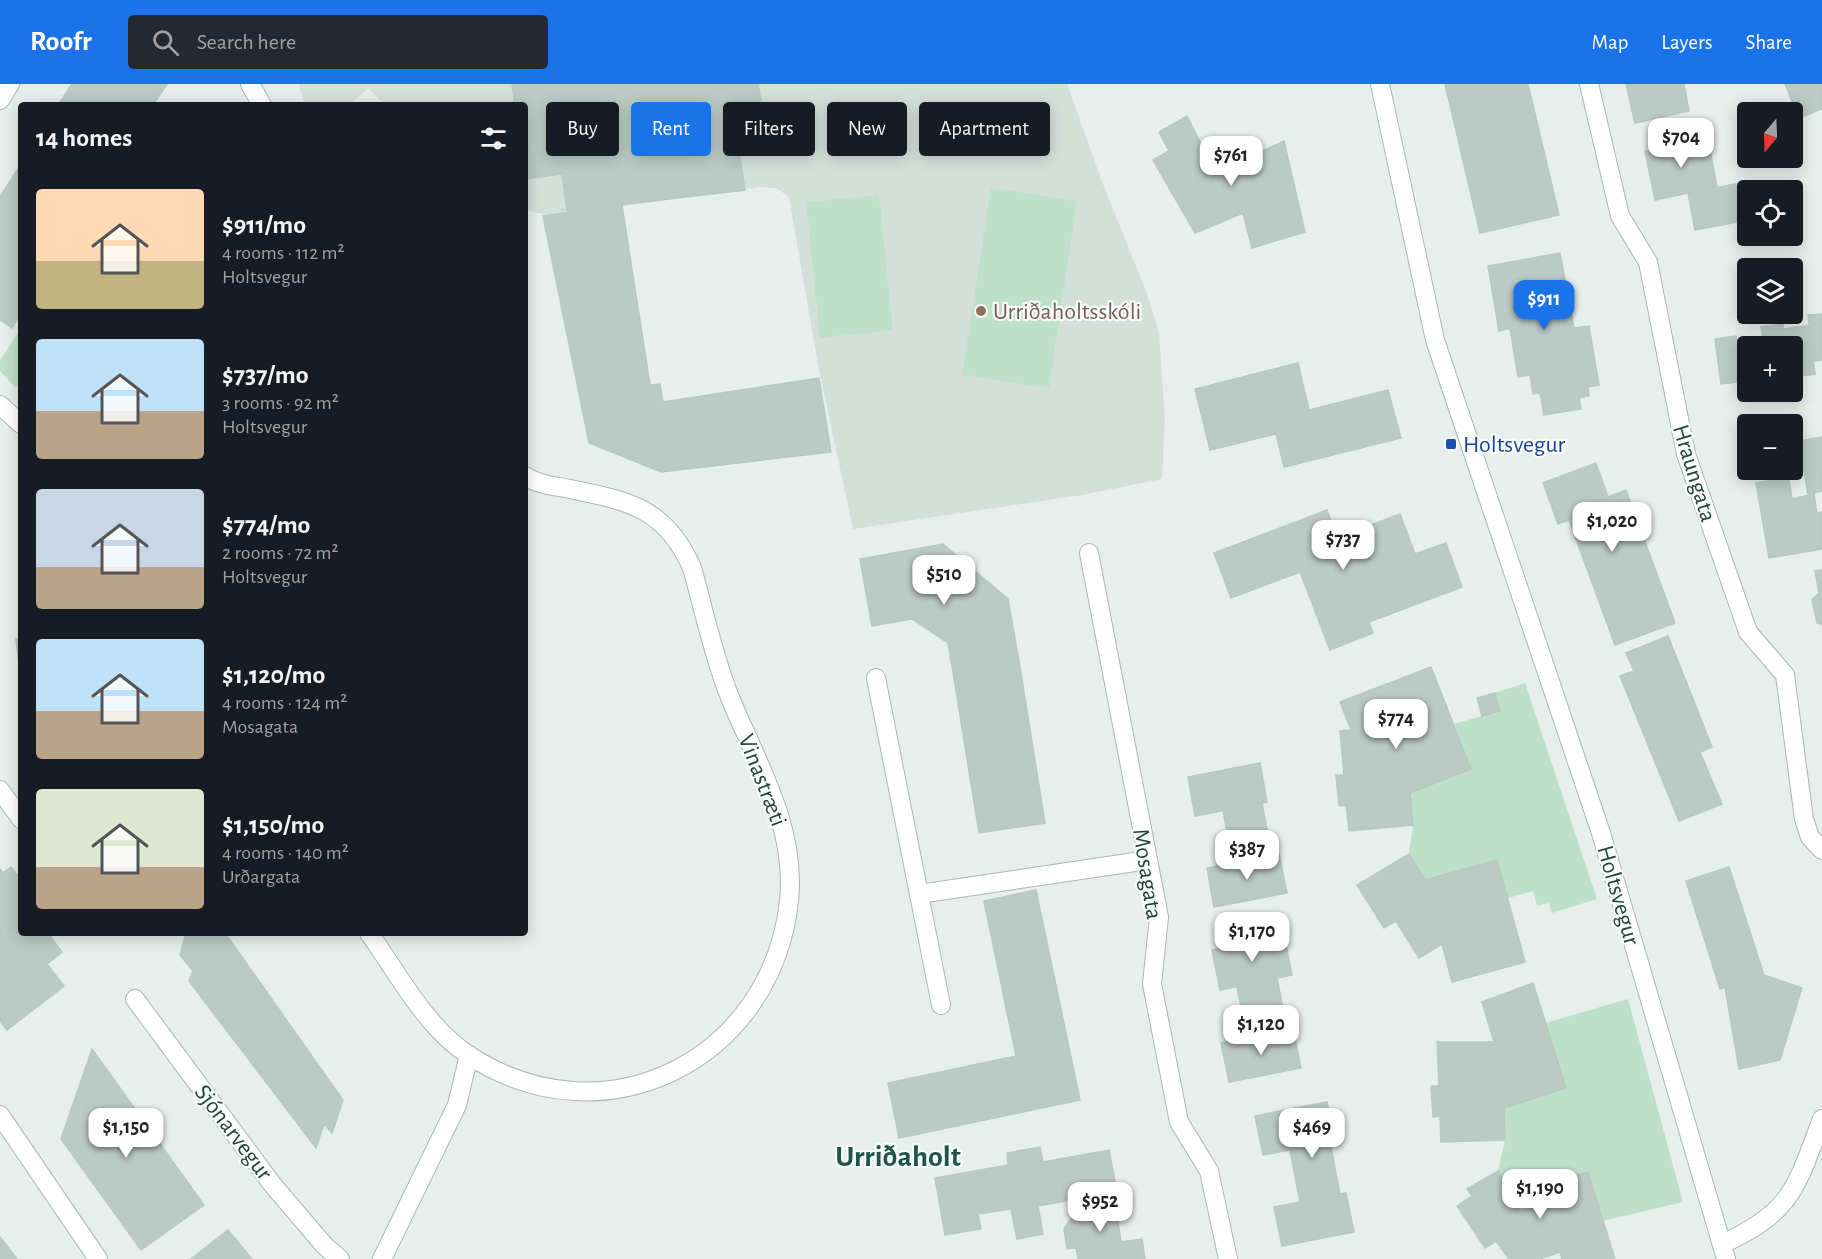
<!DOCTYPE html>
<meta charset="utf-8">
<style>
body{margin:0;font-family:"Alegreya Sans",sans-serif;background:#242831;color:#f1f3f6;height:100vh;display:flex;flex-direction:column;font-size:22px;white-space:nowrap}
*{box-sizing:border-box;margin:0}
p{font-size:20px;color:#9ea1a6}
.icon{flex:none;width:33px;height:33px;fill:none;stroke:currentColor;stroke-width:2;stroke-linecap:round;stroke-linejoin:round}
.map{position:relative;flex:1;overflow:hidden}
.drawer{position:absolute;left:18px;top:18px;width:510px;height:834px;display:flex;flex-direction:column;background:#171b24;border-radius:6px;box-shadow:0 3px 15px #0003}
.drawer>*{flex:none}
.top-card{position:absolute;left:546px;top:18px;width:570px;height:54px;display:flex;gap:12px}
.needle{width:39px;rotate:199deg}
.buttons{position:absolute;left:1737px;top:18px;display:grid;gap:12px}
.buttons a{display:grid;place-items:center;width:66px;height:66px;border-radius:6px;background:#171b24;box-shadow:0 3px 15px #0003;font-size:30px}
.price{position:absolute;translate:-50% -51px;padding:0 14px;border-radius:12px;background:#fff;color:#222;font-size:20px;line-height:39px;filter:drop-shadow(0 2px 3px #0008)}
.price::after{content:'';position:absolute;left:50%;top:36px;width:18px;height:14px;margin-left:-9px;background:inherit;clip-path:polygon(0 0,100% 0,50% 100%)}
.price.selected{background:#1a73e8;color:#fff}
ul{padding:0;list-style:none}
li{display:flex;align-items:center;gap:18px;height:150px;padding:0 18px}
li span{display:grid;place-items:center;flex:none;width:168px;height:120px;border-radius:6px;color:#555}
li>.icon{margin-inline-start:auto}
span .icon{width:72px;height:72px;fill:#fffc;stroke-width:1}
li b{font-size:26px}
h2{display:flex;justify-content:space-between;align-items:center;height:72px;padding:0 18px;font-size:26px}
.tag{padding:0 21px;border-radius:6px;background:#171b24;box-shadow:0 3px 15px #0003;font-size:21px;line-height:54px}
.tag.selected{background:#1a73e8;color:#fff}
header{display:flex;align-items:center;gap:36px;box-sizing:border-box;height:84px;padding:0 30px;background:#1a73e8;color:#fff}
header strong{font-size:28px}
nav{display:flex;gap:33px;margin-inline-start:auto;font-size:21px}
.search{width:420px;height:54px;background:#242831;display:flex;align-items:center;gap:15px;box-sizing:border-box;padding:0 21px;border-radius:6px;color:#9ea1a6;font-size:22px}
.map>svg:first-child{display:block}
.built{fill:#d4dfda}
.green{fill:#bfe0c8}
.building{fill:#bbcac4;stroke:#b8c9c2;stroke-width:1.5}
.lines{fill:none;stroke-linecap:round;stroke-linejoin:round}
.lane-casing{stroke:#a8b8b2;stroke-width:20}
.street-casing{stroke:#a8b8b2;stroke-width:20}
.secondary-casing{stroke:#a4bbb3;stroke-width:20}
.lane{stroke:#fff;stroke-width:18}
.street{stroke:#fff;stroke-width:18}
.secondary{stroke:#fff;stroke-width:18}
.education-dot{fill:#8d6e63;stroke:#f7fbf9;stroke-width:2}
.transit-dot{fill:#1a4fb4;stroke:#f7fbf9;stroke-width:2}
.labels{text-anchor:middle;stroke-width:4.5;stroke-linejoin:round;paint-order:stroke}
.education-label{font-size:24px;fill:#785e54;stroke:#f7fbf9;text-anchor:start}
.transit-label{font-size:24px;fill:#164399;stroke:#f7fbf9;text-anchor:start}
.street-label{font-size:24px;fill:#24423a;stroke:#f7fbf9}
.district-label{font-size:30px;font-weight:bold;fill:#1f5548;stroke:#f7fbf9}
</style>
<header>
<strong>Roofr</strong>
<div class="search"><svg class="icon" aria-label="search" viewBox="0 0 24 24"><circle cx="10" cy="10" r="6"/><path d="M15 15l6 6"/></svg>Search here</div>
<nav><a>Map</a><a>Layers</a><a>Share</a></nav>
</header>
<div class="map">
<svg width="1822" height="1175" viewBox="0 0 1822 1175">
<rect width="100%" height="100%" fill="#e6efeb"/>
<path class="built" d="M299,0H1067L1104,103L1146,207L1159,248L1165,336L1162,395L1082,411L853,445L818,281L789,113L776,104L760,103L552,132L525,126V21H385L368,4L350,21H305Z"/>
<g class="green">
<path d="M991,104L1077,117L1049,304L962,291Z"/>
<path d="M879,111L893,246L820,254L806,118Z"/>
<path d="M21,245V297L16,304L0,287V276Z"/>
<path d="M1525,599L1597,815L1552,829L1549,819L1537,822L1533,807L1508,814L1497,776L1425,796L1409,770L1413,741L1410,709L1471,685L1454,640L1500,627L1495,609Z"/>
<path d="M1628,915L1683,1118L1603,1137L1587,1088L1539,1102L1542,1121L1520,1128L1498,1087L1505,1056L1504,1024L1566,1004L1545,939Z"/>
</g>
<g class="building">
<path d="M72,0H167L153,21H58Z"/>
<path d="M512,0H758L764,33L734,38L745,106L567,127L562,90L525,95V21H515Z"/>
<path d="M1445,0H1528L1559,131L1480,149Z"/>
<path d="M1626,0H1684L1689,27L1635,39Z"/>
<path d="M1785,0H1822V25L1799,34Z"/>
<path d="M1187,32L1216,89L1284,57L1305,148L1252,164L1243,129L1195,149L1153,76L1169,67L1159,48Z"/>
<path d="M1708,55L1717,103L1655,116L1645,67Z"/>
<path d="M21,80V229L12,244L0,236V113Z"/>
<path d="M1736,100L1743,137L1695,146L1688,109Z"/>
<path d="M622,121L650,301L660,300L663,318L819,294L831,368L661,388L589,359L543,132Z"/>
<path d="M1560,169L1574,244L1589,242L1599,301L1588,303L1589,312L1579,314L1581,325L1544,331L1540,309L1533,310L1530,291L1518,293L1510,244L1499,247L1488,182Z"/>
<path d="M1822,230V276L1814,277L1808,231Z"/>
<path d="M1783,240V245L1810,241L1815,290L1794,293L1792,262H1764L1761,243Z"/>
<path d="M1736,252L1737,257L1763,254L1764,262H1748V305L1746,297L1721,300L1715,255Z"/>
<path d="M1298,279L1309,326L1388,306L1401,354L1284,383L1276,350L1210,366L1195,305Z"/>
<path d="M1822,353V407L1808,410L1799,357Z"/>
<path d="M1596,379L1608,413L1626,406L1675,539L1615,561L1569,436L1558,440L1543,399Z"/>
<path d="M1789,394L1792,415L1814,410L1817,429L1822,428V465L1769,474L1756,399Z"/>
<path d="M1327,426L1337,454L1400,430L1415,470L1446,459L1462,503L1369,538L1373,549L1330,566L1300,488L1231,514L1214,469Z"/>
<path d="M943,460L1008,515L1020,583L954,594L948,559L912,535L872,542L860,475Z"/>
<path d="M1822,486V541L1817,539L1812,516L1819,509L1815,487Z"/>
<path d="M1668,552L1712,663L1700,668L1722,720L1679,737L1620,592L1634,587L1626,569Z"/>
<path d="M21,554V596L16,555Z"/>
<path d="M1020,583L1045,739L979,749L954,594Z"/>
<path d="M1431,583L1471,685L1410,709L1413,741L1349,747L1346,721L1339,722L1336,691H1344L1340,647L1351,646L1340,618Z"/>
<path d="M1495,609L1500,627L1482,632L1477,614Z"/>
<path d="M1260,679L1267,718L1195,732L1188,693Z"/>
<path d="M1262,719L1267,745L1228,753L1223,727Z"/>
<path d="M1267,745L1272,771L1233,779L1228,753Z"/>
<path d="M1279,770L1287,809L1214,823L1207,784Z"/>
<path d="M1409,770L1425,796L1497,776L1525,878L1452,898L1442,860L1419,874L1396,837L1384,844L1357,801Z"/>
<path d="M11,783L21,796V849H48L62,868L47,880L64,902L7,946L0,937V785L3,789Z"/>
<path d="M1729,783L1764,891L1720,905L1686,797Z"/>
<path d="M1036,806L1080,1016L899,1054L888,999L1016,972L984,817Z"/>
<path d="M186,849H225L343,1016L332,1049L324,1040L316,1064L189,897L193,887L180,871Z"/>
<path d="M1284,852L1292,891L1220,906L1212,866Z"/>
<path d="M1764,891L1802,904L1780,976L1739,985L1725,903Z"/>
<path d="M1277,894L1282,920L1242,928L1237,902Z"/>
<path d="M1533,899L1566,1004L1504,1024L1505,1056L1441,1058L1440,1032L1433,1033L1431,1002H1439L1437,958H1494L1482,918Z"/>
<path d="M1282,920L1287,947L1247,954L1242,928Z"/>
<path d="M1293,945L1301,984L1229,998L1221,959Z"/>
<path d="M92,965L204,1121L141,1166L61,1055Z"/>
<path d="M1327,1018L1335,1057L1263,1071L1255,1032Z"/>
<path d="M1330,1058L1335,1084L1295,1092L1290,1066Z"/>
<path d="M1040,1063L1043,1078L1109,1066L1117,1108L1038,1122L1043,1150L1017,1155L1011,1125L978,1130L981,1145L945,1151L935,1094L1008,1081L1007,1069Z"/>
<path d="M1335,1084L1340,1110L1300,1118L1295,1092Z"/>
<path d="M1498,1087L1520,1128L1542,1121L1539,1102L1588,1088L1615,1175H1562L1560,1168L1540,1175H1509L1496,1157L1485,1164L1457,1122L1472,1112L1467,1105Z"/>
<path d="M1346,1109L1354,1148L1282,1162L1274,1123Z"/>
<path d="M1122,1113L1124,1124L1116,1125L1121,1158L1142,1155L1145,1175H1078L1076,1164L1067,1165L1064,1145L1082,1119Z"/>
<path d="M228,1146L252,1175H191Z"/>
<path d="M0,1153L17,1175H0Z"/>
</g>
<g class="lines">
<g class="lane-casing">
<g id="lane">
<path d="M876,594L941,921"/>
<path d="M919,810L1148,776"/>
</g>
</g>
<g class="street-casing">
<g id="street">
<path d="M250,0L262,21"/>
<path d="M1589,0L1620,132L1648,178L1686,370L1748,548L1785,591L1804,735L1810,753L1822,766"/>
<path d="M0,321L21,340"/>
<path d="M1089,469L1159,833L1152,900L1179,1038L1209,1087L1228,1175"/>
<path d="M0,706L21,735"/>
<path d="M369,849C399,891 426,944 470,972C606,1060 772,975 789,817C797,742 756,678 729,611C713,571 704,526 692,484C666,424 629,417 570,405C554,402 539,401 525,392"/>
<path d="M135,915L272,1100L324,1161L340,1175"/>
<path d="M0,1031L98,1175"/>
<path d="M1722,1160C1793,1128 1796,1103 1822,1035"/>
<path d="M382,1175L457,1021L469,971"/>
</g>
</g>
<g class="secondary-casing">
<g id="secondary">
<path d="M1380,0L1435,256L1601,749L1726,1175"/>
<path d="M0,16L10,0"/>
</g>
</g>
<use href="#lane" class="lane"/>
<use href="#street" class="street"/>
<use href="#secondary" class="secondary"/>
</g>
<circle class="education-dot" cx="981" cy="227" r="6"/>
<rect class="transit-dot" x="1445" y="354" width="12" height="12" rx="3"/>
<g class="labels">
<g class="education-label">
<text x="993" y="235">Urriðaholtsskóli</text>
</g>
<g class="transit-label">
<text x="1463" y="368">Holtsvegur</text>
</g>
<g class="street-label">
<text transform="translate(1695 389) rotate(73)" y="8">Hraungata</text>
<text transform="translate(763 696) rotate(69)" y="8">Vinastræti</text>
<text transform="translate(1148 790) rotate(81)" y="8">Mosagata</text>
<text transform="translate(1619 811) rotate(74)" y="8">Holtsvegur</text>
<text transform="translate(234 1048) rotate(53)" y="8">Sjónarvegur</text>
</g>
<g class="district-label">
<text x="898" y="1082">Urriðaholt</text>
</g>
</g>
</svg>
<div class="buttons">
<a><svg class="needle" viewBox="-14 -14 28 28"><path d="M0-13l5 13h-10z" fill="#e53935"/><path d="M0 13l5-13h-10z" fill="#9ea1a6"/></svg></a>
<a><svg class="icon" aria-label="locate" viewBox="0 0 24 24"><circle cx="12" cy="12" r="6"/><path d="M12 2v4M12 18v4M2 12h4M18 12h4"/></svg></a>
<a><svg class="icon" aria-label="layers" viewBox="0 0 24 24"><path d="M12 4l9 5-9 5-9-5zM3 14l9 5 9-5"/></svg></a>
<a>+</a>
<a>−</a>
</div>
<b class="price" style="left:1681px;top:85px">$704</b>
<b class="price" style="left:1231px;top:103px">$761</b>
<b class="price selected" style="left:1544px;top:247px">$911</b>
<b class="price" style="left:1612px;top:469px">$1,020</b>
<b class="price" style="left:1343px;top:487px">$737</b>
<b class="price" style="left:944px;top:522px">$510</b>
<b class="price" style="left:1396px;top:666px">$774</b>
<b class="price" style="left:1247px;top:797px">$387</b>
<b class="price" style="left:1252px;top:879px">$1,170</b>
<b class="price" style="left:1261px;top:972px">$1,120</b>
<b class="price" style="left:126px;top:1075px">$1,150</b>
<b class="price" style="left:1312px;top:1075px">$469</b>
<b class="price" style="left:1540px;top:1136px">$1,190</b>
<b class="price" style="left:1100px;top:1149px">$952</b>
<div class="top-card">
<a class="tag">Buy</a>
<a class="tag selected">Rent</a>
<a class="tag">Filters</a>
<a class="tag">New</a>
<a class="tag">Apartment</a>
</div>
<section class="drawer">
<h2>14 homes<svg class="icon" aria-label="filters" viewBox="0 0 24 24"><path d="M4 7h16M4 17h16"/><circle cx="9" cy="7" r="2"/><circle cx="15" cy="17" r="2"/></svg></h2>
<ul>
<li><span style="background:linear-gradient(#ffd9b3 60%,#c2b280 0)"><svg class="icon" aria-label="home" viewBox="0 0 24 24"><path d="M3 11l9-7 9 7M6 9v11h12V9"/></svg></span><div><b>$911/mo</b><p>4 rooms · 112 m²</p><p>Holtsvegur</p></div></li>
<li><span style="background:linear-gradient(#bfe0f5 60%,#b9a48a 0)"><svg class="icon" aria-label="home" viewBox="0 0 24 24"><path d="M3 11l9-7 9 7M6 9v11h12V9"/></svg></span><div><b>$737/mo</b><p>3 rooms · 92 m²</p><p>Holtsvegur</p></div></li>
<li><span style="background:linear-gradient(#c9d6e8 65%,#b9a48a 0)"><svg class="icon" aria-label="home" viewBox="0 0 24 24"><path d="M3 11l9-7 9 7M6 9v11h12V9"/></svg></span><div><b>$774/mo</b><p>2 rooms · 72 m²</p><p>Holtsvegur</p></div></li>
<li><span style="background:linear-gradient(#bfe0f5 60%,#b9a48a 0)"><svg class="icon" aria-label="home" viewBox="0 0 24 24"><path d="M3 11l9-7 9 7M6 9v11h12V9"/></svg></span><div><b>$1,120/mo</b><p>4 rooms · 124 m²</p><p>Mosagata</p></div></li>
<li><span style="background:linear-gradient(#dfe7d0 65%,#b9a48a 0)"><svg class="icon" aria-label="home" viewBox="0 0 24 24"><path d="M3 11l9-7 9 7M6 9v11h12V9"/></svg></span><div><b>$1,150/mo</b><p>4 rooms · 140 m²</p><p>Urðargata</p></div></li>
</ul>
</section>
</div>
